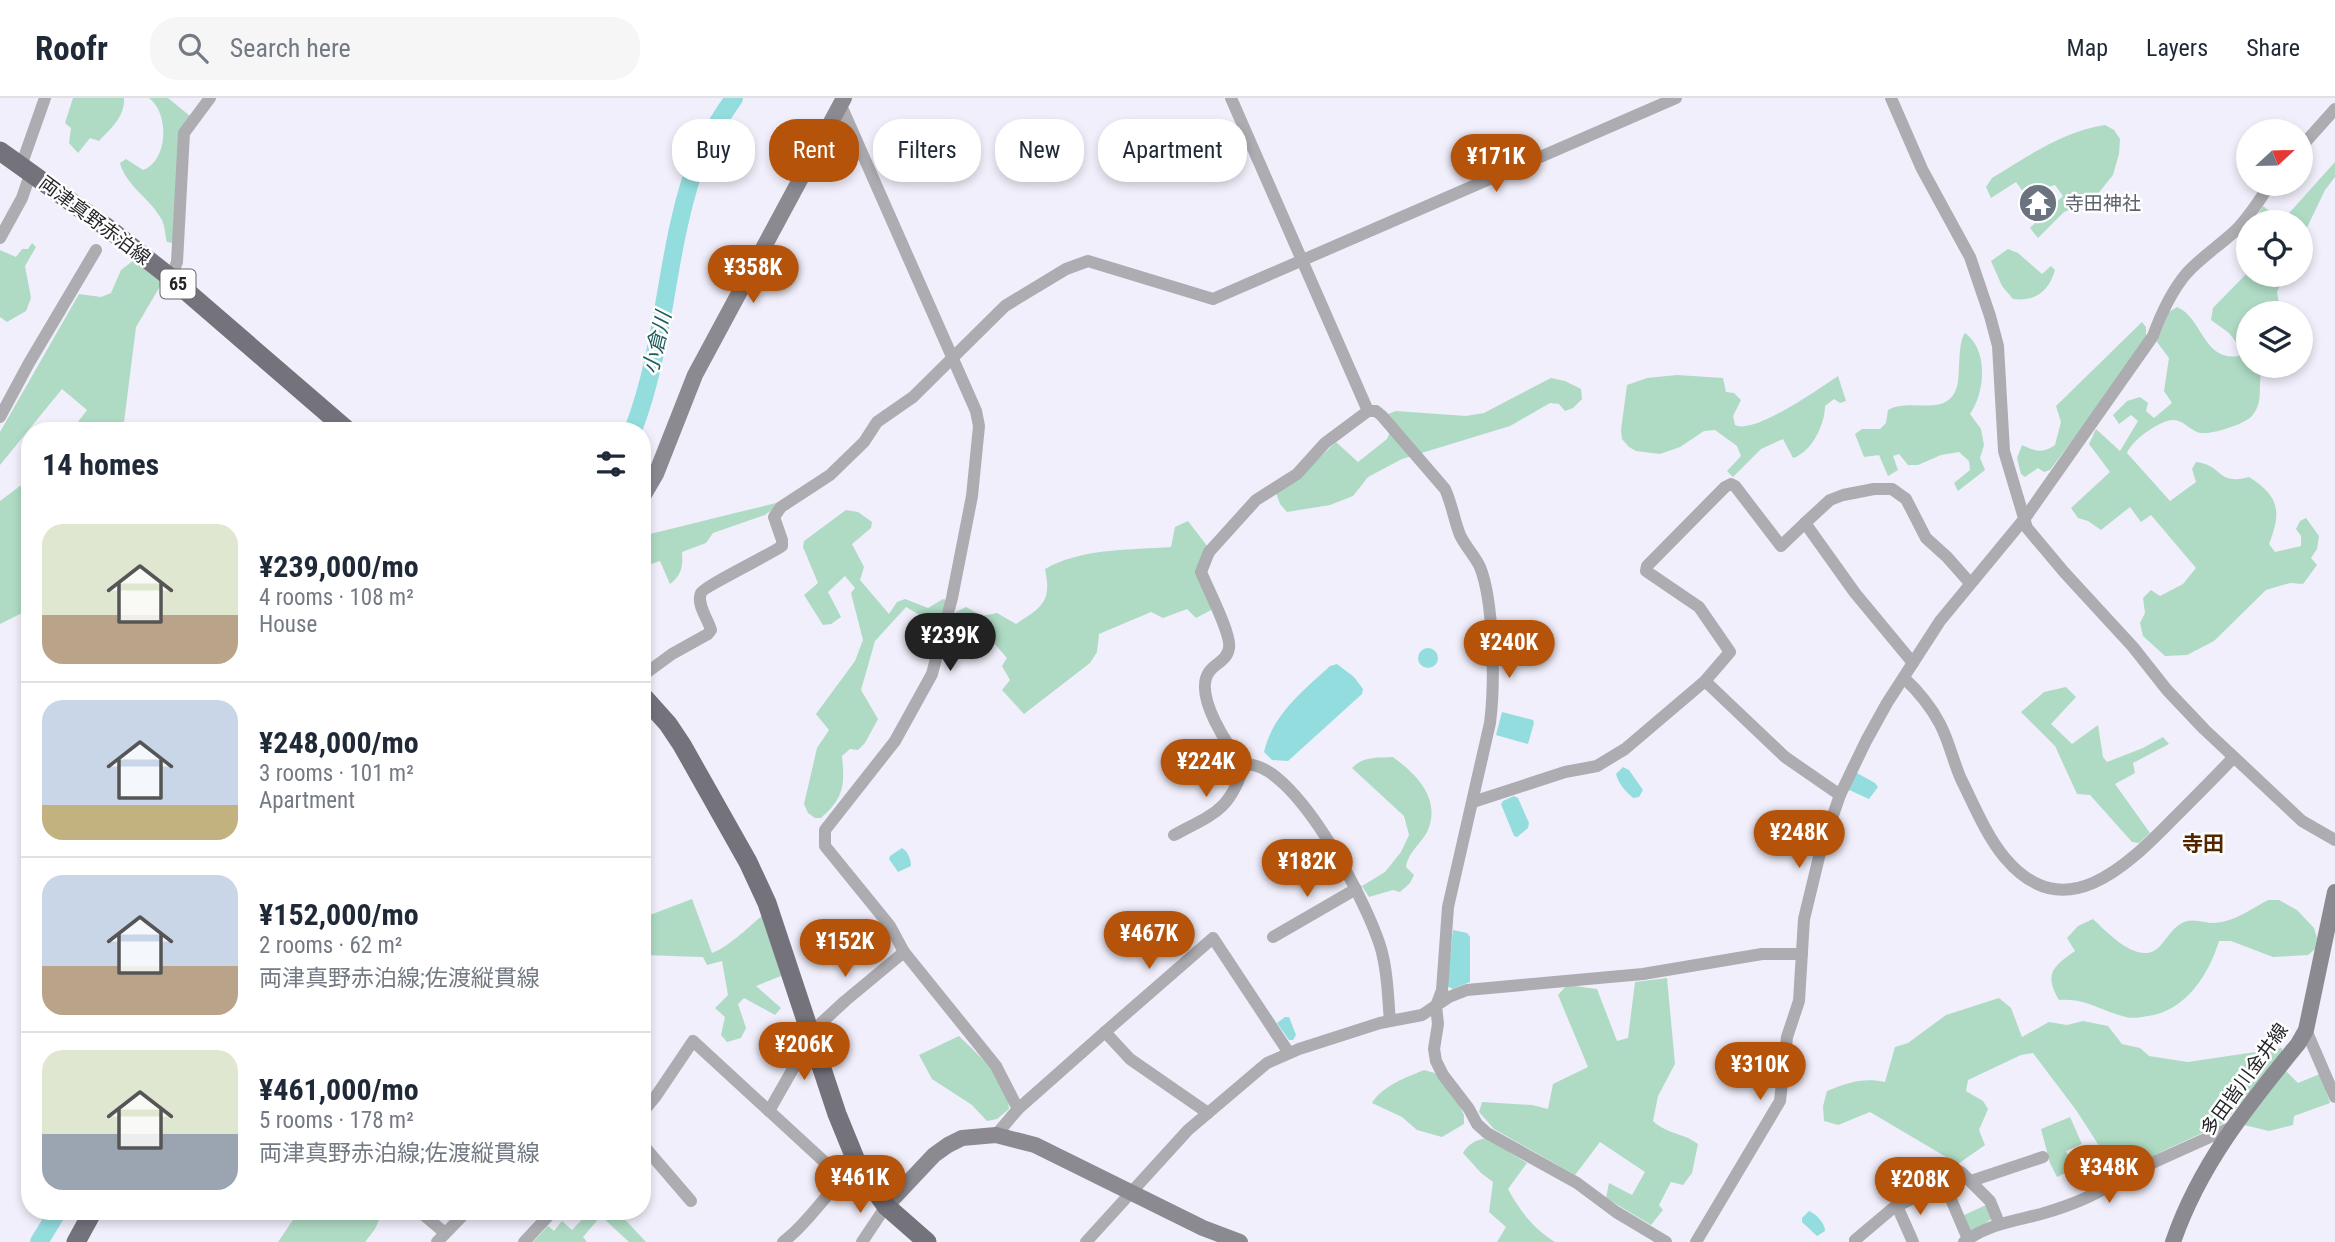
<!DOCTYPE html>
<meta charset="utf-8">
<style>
body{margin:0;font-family:"Roboto Condensed","Noto Sans JP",sans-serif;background:#f6f6f7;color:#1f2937;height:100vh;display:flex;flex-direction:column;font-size:26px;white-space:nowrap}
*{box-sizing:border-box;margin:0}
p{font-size:23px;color:#747a83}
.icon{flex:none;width:38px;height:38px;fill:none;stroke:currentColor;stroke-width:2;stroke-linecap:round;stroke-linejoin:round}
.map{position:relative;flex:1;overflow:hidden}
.panel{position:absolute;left:21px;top:324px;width:630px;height:798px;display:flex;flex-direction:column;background:#fff;border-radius:28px;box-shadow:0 4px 10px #0003}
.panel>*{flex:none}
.guide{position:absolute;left:672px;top:21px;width:665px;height:63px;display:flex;gap:14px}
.needle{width:46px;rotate:68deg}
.buttons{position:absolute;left:2236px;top:21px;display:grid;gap:14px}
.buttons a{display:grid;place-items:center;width:77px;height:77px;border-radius:50%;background:#fff;box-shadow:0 4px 10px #0003;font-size:35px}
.price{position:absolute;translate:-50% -60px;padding:0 16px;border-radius:24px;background:#b45309;color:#fff;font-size:23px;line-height:46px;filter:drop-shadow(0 2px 4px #0008)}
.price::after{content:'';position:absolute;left:50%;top:42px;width:21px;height:16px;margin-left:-10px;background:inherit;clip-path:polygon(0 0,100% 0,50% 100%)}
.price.active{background:#222;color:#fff}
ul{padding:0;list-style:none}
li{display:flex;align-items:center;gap:21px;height:175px;padding:0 21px}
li+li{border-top:2px solid #e0e1e3}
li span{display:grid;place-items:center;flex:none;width:196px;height:140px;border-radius:21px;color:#555}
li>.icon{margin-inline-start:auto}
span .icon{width:84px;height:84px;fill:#fffc;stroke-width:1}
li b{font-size:30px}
h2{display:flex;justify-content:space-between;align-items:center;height:84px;padding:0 21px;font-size:30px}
.tag{padding:0 24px;border-radius:28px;background:#fff;box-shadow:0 4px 10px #0003;font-size:24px;line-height:63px}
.tag.active{background:#b45309;color:#fff}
header{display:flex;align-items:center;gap:42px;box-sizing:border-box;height:98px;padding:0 35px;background:#fff;border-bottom:2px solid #e0e1e3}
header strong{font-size:33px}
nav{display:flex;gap:38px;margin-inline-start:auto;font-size:24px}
.search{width:490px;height:63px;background:#f6f6f7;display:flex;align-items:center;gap:18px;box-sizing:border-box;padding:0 24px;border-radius:28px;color:#747a83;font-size:26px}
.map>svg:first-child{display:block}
.green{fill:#afdbc4}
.water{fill:#93ddde}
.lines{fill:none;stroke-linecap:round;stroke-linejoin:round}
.river{stroke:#93ddde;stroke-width:18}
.street{stroke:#adacb1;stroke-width:12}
.secondary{stroke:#8c8a91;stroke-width:16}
.primary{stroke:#74727b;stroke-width:19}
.labels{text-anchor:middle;stroke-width:5;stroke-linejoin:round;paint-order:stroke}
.shield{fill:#fefefe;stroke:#666569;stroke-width:2}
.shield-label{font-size:18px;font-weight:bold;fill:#252429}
.worship-label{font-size:19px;fill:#5b616d;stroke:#fefefe;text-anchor:start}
.street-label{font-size:19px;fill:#252429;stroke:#fefefe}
.water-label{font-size:21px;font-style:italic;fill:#1e5c5d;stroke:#fefefe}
.neighbourhood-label{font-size:21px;font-weight:bold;fill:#522700;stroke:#fefefe}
</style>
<header>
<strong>Roofr</strong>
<div class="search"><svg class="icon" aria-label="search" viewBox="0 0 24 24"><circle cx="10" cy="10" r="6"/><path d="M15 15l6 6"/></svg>Search here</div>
<nav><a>Map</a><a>Layers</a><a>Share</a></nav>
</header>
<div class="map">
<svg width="2335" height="1144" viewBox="0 0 2335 1144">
<rect width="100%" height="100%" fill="#f0effb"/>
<g class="green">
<path d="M73,0H124C125,19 111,30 99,43L90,40L78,55L69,45L71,30L65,25Z"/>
<path d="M149,0H168L190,18L173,145L167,144C165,137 165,128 162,122C150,100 126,88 120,65L126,61L143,72C168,63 170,16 149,0Z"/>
<path d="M2105,27L2114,32L2120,41L2119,56L2113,77L2092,103L2064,114L2038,140L2030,130L2063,98L2055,87L2042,91L2039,88L2026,98L2016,84L1991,100L1986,89L1992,80C2027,59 2063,33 2105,27Z"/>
<path d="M2335,64V79L2325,92L2301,142V124L2254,123L2263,108L2282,123Z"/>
<path d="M32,145L36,149L25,168L31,200L26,213L7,224L0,219V152L16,159L22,151H28Z"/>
<path d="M2008,151L2018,155L2042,176L2051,168L2055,172C2049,193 2035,204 2013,201L2002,188L1991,163Z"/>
<path d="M134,162L162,185L136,229L123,332H72L87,312L62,291L0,367V334L79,196L101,199L111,195L121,172Z"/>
<path d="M2249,173V177H2285L2277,194L2281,215H2249V268H2264C2255,285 2266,301 2252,318C2245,326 2207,339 2197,334C2189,331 2183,322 2173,322C2160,322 2131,343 2127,355L2170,403L2196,384L2192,371L2196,364C2223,367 2217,388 2249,379C2279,398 2282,413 2269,446L2275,454L2301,448V438L2296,431L2300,423L2306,420L2319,438L2317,451L2311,460L2317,467L2303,486L2290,485L2266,492L2214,543L2187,557L2165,558L2143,538L2140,525L2145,515L2143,500L2151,492L2160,498L2183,486L2196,470L2151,417L2141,424L2130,409L2101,432L2088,423L2078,420L2071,410L2110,374L2089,346L2096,331L2120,353L2138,323L2131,317L2119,326L2113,317L2127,303L2140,299L2148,305L2146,313L2154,320L2172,305L2164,293L2169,260L2157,244L2169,214L2177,209C2203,220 2203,264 2239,258V248L2229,235L2211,222L2213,210Z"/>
<path d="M2142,224L2146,229V240L2135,259L2050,372L2044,374L2038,370L2025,379L2021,376L2017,360L2022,347C2035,353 2043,356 2055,347L2061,324L2056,308Z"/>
<path d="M1965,235C1989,252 1985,295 1970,316L1981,331L1984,347L1980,360L1985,372L1958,393L1954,385L1970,372L1969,363L1959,354L1941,357L1918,367H1908L1899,356L1893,358L1898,372L1888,378L1879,357L1864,359L1855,336L1862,331H1880L1886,325L1888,312C1911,298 1951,323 1958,284C1960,271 1958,244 1965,235Z"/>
<path d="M1677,277L1723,280L1726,294L1734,295L1741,302L1733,318L1735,327C1754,337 1820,290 1838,278L1846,303L1840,305L1834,301L1825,308C1825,326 1812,354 1793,360L1783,341L1761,351L1733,379L1727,373L1741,358L1737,348L1715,332L1704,333L1680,349L1660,356L1636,353L1629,349L1622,341L1621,332L1627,287L1647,280Z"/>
<path d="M1551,280L1565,283L1581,291L1582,301L1573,310L1565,313L1559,306L1550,305L1510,328L1402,361L1368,379L1353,398L1330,407L1287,414L1280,406L1276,395L1295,383L1336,344L1358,364L1387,341L1394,325L1389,320L1388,316L1396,313L1466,318L1484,315Z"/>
<path d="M28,382L30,511L0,526V403Z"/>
<path d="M784,403L765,417L713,435L706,445L682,454C683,468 682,477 670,486L660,463L642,469V425L650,424V436Z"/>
<path d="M846,412L858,414L872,424L871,430L852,446L864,469L860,482L889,516L897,504L905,501L928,510L943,501L946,502L938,528L906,509L875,543L861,592L878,621L865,645L858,652L850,651L842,658C845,687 844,700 821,720H815L808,715L804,706L817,650L829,632L816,616L855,563L863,542L851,495L855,490L845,478L828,494L841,519L831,526L823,527L804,497L818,485L803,449L804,443Z"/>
<path d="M1188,423L1208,449L1197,471L1213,511L1196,520L1187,511L1163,520L1151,514L1099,536L1097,554L1090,565L1024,616L1002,592L1010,582L1002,568L1007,560C1002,554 985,533 977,534C973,534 966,541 963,543L951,530L956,514L966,509L982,518L997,515L1016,526C1042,509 1052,504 1045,471C1081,450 1130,452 1171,449L1175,429Z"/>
<path d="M2066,589L2076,599L2051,626L2072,646L2098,627L2103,659L2107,664L2143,650L2163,639L2169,646L2133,665L2135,675L2115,686L2150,735L2139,745L2132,744L2090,697L2077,696L2055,648L2021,614L2044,594Z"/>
<path d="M1393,659C1416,676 1441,700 1428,732C1422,745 1408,754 1406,769L1414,777L1410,785L1400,794L1393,792L1369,799L1362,788L1385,774L1401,754L1409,737L1404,718L1352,670C1363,658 1378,660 1393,659Z"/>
<path d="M692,801L712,855C730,848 747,830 763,817L781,878L756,888L781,910L775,917L744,900L738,906L746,930L741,940L727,944L721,937L725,919L715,910L728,897L722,863L707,867L703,859L642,857V820Z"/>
<path d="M2268,802H2279L2297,812L2314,830L2317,840L2315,851L2308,857L2273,859L2231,843H2219C2209,876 2186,913 2148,918C2141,919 2133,921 2126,919C2100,913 2087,900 2059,902C2043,875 2054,868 2075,853L2067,840L2078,828L2093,821C2108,835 2140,870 2160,848C2169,838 2174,827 2187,823C2196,821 2206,825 2214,825C2234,824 2251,811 2268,802Z"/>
<path d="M1667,880L1675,966L1658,998L1653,1023C1668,1037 1682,1034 1698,1046L1692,1075L1683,1087L1671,1084L1659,1107L1663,1112L1651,1127L1606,1100L1609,1085L1632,1097L1645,1074L1600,1044L1575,1077L1494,1031L1479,1014L1482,1004L1532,1007L1548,1011L1553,986L1588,969L1558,897L1567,887L1597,891L1617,943L1628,940L1635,884Z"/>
<path d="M1999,900L2011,910L2022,939L2049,924L2067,927L2083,923L2108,928L2122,946L2140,950L2149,958L2188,964L2282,950V954L2224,1025L2163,1053L2118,1077L2076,1012L2033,955L2021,957L1968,982L1966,993L1983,1003L1988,1011L1979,1032L1985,1047L1958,1066L1870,1014L1838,1027L1824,1023L1823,1008L1827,993C1846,985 1864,979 1885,984L1895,949L1908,945L1946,917Z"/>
<path d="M959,938C979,958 1008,981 1009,1011L997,1021L987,1023L972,1007L932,981L919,957Z"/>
<path d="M2283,970L2298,985L2320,976L2330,1005L2294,1018L2293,1027L2269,1033L2240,1026Z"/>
<path d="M1424,972L1435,975L1458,1005L1464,1017V1026L1442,1039L1417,1032L1402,1019L1372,1005C1382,988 1407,979 1424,972Z"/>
<path d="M2070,1019L2082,1046L2066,1053L2075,1071L2057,1079L2050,1065L2041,1031Z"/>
<path d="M1487,1040L1527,1065L1508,1091C1520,1113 1533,1130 1555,1144H1497L1506,1129L1489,1114L1493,1084L1481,1075L1463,1055C1469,1045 1476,1042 1487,1040Z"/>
<path d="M1986,1107L1993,1120L1973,1134L1968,1132L1962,1118Z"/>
<path d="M299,1113H383L375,1131L365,1144H278Z"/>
<path d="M590,1113H617L646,1144H629L601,1118L583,1139L587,1144H533L548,1128L554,1133L562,1123L572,1132Z"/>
</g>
<g class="water">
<circle cx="1428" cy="560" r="10"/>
<path d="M1337,566L1354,579L1363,591L1362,596L1288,663L1272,662L1264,654C1273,616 1303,593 1330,568Z"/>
<path d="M1502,614L1533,622L1534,625L1528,646L1496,637Z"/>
<path d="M1623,669L1629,672L1643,692L1639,699L1633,700C1626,694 1618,685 1616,676Z"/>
<path d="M1855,674L1875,685L1878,689L1869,701L1847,691Z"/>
<path d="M1514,698L1518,700L1529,725L1528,730L1517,739L1514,738L1501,706L1503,703Z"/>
<path d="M902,750C908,753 911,762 911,768L898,774L889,761L890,758Z"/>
<path d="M1453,832L1467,835L1470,839V884L1453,891L1447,888Z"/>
<path d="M1285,919H1289L1296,937L1293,942H1289L1277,925Z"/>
<path d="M1809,1113C1816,1116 1825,1125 1825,1133L1817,1138L1802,1124V1120Z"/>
</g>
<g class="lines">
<g class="river">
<path d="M633,332C665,250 665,159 693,75C702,49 718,23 734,0"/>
<path d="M39,1144L58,1113"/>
</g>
<g class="street">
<path d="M1231,0L1368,313"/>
<path d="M1891,0L1922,71L1970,159L1990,218L1998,248L2004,353L2027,430L2064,474L2133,549L2167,592L2204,631L2302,723L2335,742"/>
<path d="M838,10L843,12L976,313L979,328L972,398L952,500L932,576L895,643L825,732V748L890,828L904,854L996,968L1018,1011L996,1037"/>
<path d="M2301,49L2335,11"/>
<path d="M21,68L45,0"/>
<path d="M0,140L22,100L31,74"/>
<path d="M171,180L177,164L184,35L210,0"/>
<path d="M0,319L29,265L96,152"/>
<path d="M1805,425L1830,402L1843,397L1874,391H1892L1906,401L1926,440L1947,459L1970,485"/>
<path d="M642,578L672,556L708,536L711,532C708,521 696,506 701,495C703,489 771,456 782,448V442L774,419L781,409L830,377L864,344L877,324L913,299L1005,208L1066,171L1088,163L1213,201L1676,0"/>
<path d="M1904,580C1918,593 1931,609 1940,626C1949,643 1953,663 1961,681C1974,707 1986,737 2005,760C2064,830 2126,769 2173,721C2193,701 2213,681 2233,660"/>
<path d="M1705,583L1730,554L1699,509L1646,473L1647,468L1725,389L1731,386L1735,388L1781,448L1805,425L1855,495L1913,565"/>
<path d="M1473,704L1565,674L1597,668L1625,651L1705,583L1785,659L1840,697"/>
<path d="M1174,737C1213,716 1230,713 1244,667"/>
<path d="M1273,839L1356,791"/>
<path d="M1390,923C1388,902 1388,880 1383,859C1375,817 1293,658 1244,667C1229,651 1193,597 1209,574C1215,565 1227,563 1229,550C1232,537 1207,489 1201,474L1209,454L1256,402L1297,376L1325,345L1368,313H1376L1382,318L1445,391C1452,406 1454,422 1460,437C1465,448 1475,458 1480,469C1494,504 1495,586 1490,625L1448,809L1442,892L1436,908L1438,926L1434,951L1436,963L1443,977L1469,1011L1477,1026L1487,1035L1577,1085L1616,1114L1666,1144"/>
<path d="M2306,932L2335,999"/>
<path d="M1018,1011L1105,934"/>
<path d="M769,1013L798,962L806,939L845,903L904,854"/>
<path d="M642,1015L656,998L693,943L842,1080"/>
<path d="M1208,1015L1130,961L1105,934L1213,840L1289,955"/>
<path d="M642,1046L691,1103"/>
<path d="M1971,1083L2043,1059"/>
<path d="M1944,1085L1957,1072L1961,1074L1990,1103L1999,1125"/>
<path d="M1897,1108L1913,1144"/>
<path d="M419,1113L445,1135"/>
<path d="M437,1144L467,1113"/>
<path d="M524,1144L553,1113"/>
<path d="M783,1144C813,1122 827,1089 859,1070"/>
<path d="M862,1144L886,1108"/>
<path d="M1086,1144L1188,1032L1267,965L1299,951L1380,925L1422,917L1449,899L1467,892L1643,876L1762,856H1802"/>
<path d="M1696,1144L1780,1003L1787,939L1799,903L1804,821L1820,755L1840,697L1866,643L1887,605L1940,523L2025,420L2153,238C2161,216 2171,194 2186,176C2200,160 2219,148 2235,133C2249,119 2259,103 2270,86"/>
<path d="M1855,1144V1142L1893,1110L1944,1085L1968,1141"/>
<path d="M1964,1144C1988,1126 2014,1123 2041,1116C2069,1108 2099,1097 2121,1079L2232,1029"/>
</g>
<g class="secondary">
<path d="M642,400L656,376L695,277L844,0"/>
<path d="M886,1108L934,1057L948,1047L962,1040L996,1037L1035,1047L1203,1130L1240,1144"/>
<path d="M2173,1144C2199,1068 2247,1008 2298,946L2306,932L2335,794"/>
</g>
<g class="primary">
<path d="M0,53L109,131L171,180L347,332"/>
<path d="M642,597L668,626L682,647L748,764L767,805L837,1016L859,1070L886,1108L927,1144"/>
<path d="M76,1144L93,1113"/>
</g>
</g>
<defs>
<g id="temple-disc" transform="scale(2.0125)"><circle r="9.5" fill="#6b7280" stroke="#fefefe"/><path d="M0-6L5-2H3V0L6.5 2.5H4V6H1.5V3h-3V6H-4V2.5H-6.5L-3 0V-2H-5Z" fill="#fff"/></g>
</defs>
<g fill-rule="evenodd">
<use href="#temple-disc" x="2038" y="105"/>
</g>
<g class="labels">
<rect class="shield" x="160.5" y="171.5" width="35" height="29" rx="5"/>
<g class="shield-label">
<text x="178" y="192">65</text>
</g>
<g class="worship-label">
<text x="2065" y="112">寺田神社</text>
</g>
<g class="street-label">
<text transform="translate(95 122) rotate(37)" y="7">両津真野赤泊線</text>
<text transform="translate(2244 981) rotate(-54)" y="7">多田皆川金井線</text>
</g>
<g class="water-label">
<text transform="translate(657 245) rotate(-77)" y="7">小倉川</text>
</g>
<g class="neighbourhood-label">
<text x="2203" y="753">寺田</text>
</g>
</g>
</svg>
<div class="buttons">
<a><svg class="needle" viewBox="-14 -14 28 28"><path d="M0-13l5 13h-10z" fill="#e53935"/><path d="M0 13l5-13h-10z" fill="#747a83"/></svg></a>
<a><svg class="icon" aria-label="locate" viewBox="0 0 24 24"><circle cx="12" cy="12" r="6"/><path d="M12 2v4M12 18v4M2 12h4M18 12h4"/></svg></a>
<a><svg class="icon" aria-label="layers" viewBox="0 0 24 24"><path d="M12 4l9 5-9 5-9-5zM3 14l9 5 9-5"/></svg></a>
</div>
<b class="price" style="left:1496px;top:96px">¥171K</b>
<b class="price" style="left:753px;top:207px">¥358K</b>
<b class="price active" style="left:950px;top:575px">¥239K</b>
<b class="price" style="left:1509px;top:582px">¥240K</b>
<b class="price" style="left:1206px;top:701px">¥224K</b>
<b class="price" style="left:1799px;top:772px">¥248K</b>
<b class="price" style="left:1307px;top:801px">¥182K</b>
<b class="price" style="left:1149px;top:873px">¥467K</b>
<b class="price" style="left:845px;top:881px">¥152K</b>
<b class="price" style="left:804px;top:984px">¥206K</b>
<b class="price" style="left:1760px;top:1004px">¥310K</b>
<b class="price" style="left:2109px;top:1107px">¥348K</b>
<b class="price" style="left:860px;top:1117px">¥461K</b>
<b class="price" style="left:1920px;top:1119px">¥208K</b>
<div class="guide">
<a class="tag">Buy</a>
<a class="tag active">Rent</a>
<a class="tag">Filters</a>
<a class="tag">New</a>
<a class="tag">Apartment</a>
</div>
<section class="panel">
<h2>14 homes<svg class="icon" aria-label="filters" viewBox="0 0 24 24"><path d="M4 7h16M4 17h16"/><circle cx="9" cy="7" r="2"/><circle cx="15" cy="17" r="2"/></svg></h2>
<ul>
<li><span style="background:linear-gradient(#dfe7d0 65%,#b9a48a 0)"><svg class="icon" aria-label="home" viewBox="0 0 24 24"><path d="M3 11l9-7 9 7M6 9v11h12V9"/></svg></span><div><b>¥239,000/mo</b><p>4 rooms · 108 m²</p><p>House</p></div></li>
<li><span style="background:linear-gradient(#c9d6e8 75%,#c2b280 0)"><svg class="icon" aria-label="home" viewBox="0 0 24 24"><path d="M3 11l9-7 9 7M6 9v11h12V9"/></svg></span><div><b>¥248,000/mo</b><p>3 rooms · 101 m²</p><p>Apartment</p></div></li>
<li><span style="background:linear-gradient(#c9d6e8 65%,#b9a48a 0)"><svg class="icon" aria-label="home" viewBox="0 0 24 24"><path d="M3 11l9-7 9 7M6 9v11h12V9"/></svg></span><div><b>¥152,000/mo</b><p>2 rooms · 62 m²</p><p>両津真野赤泊線;佐渡縦貫線</p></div></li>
<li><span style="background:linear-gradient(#dfe7d0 60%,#9aa5b1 0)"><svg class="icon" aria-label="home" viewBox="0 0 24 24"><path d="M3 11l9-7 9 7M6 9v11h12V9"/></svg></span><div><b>¥461,000/mo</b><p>5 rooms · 178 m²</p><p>両津真野赤泊線;佐渡縦貫線</p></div></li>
</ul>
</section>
</div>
